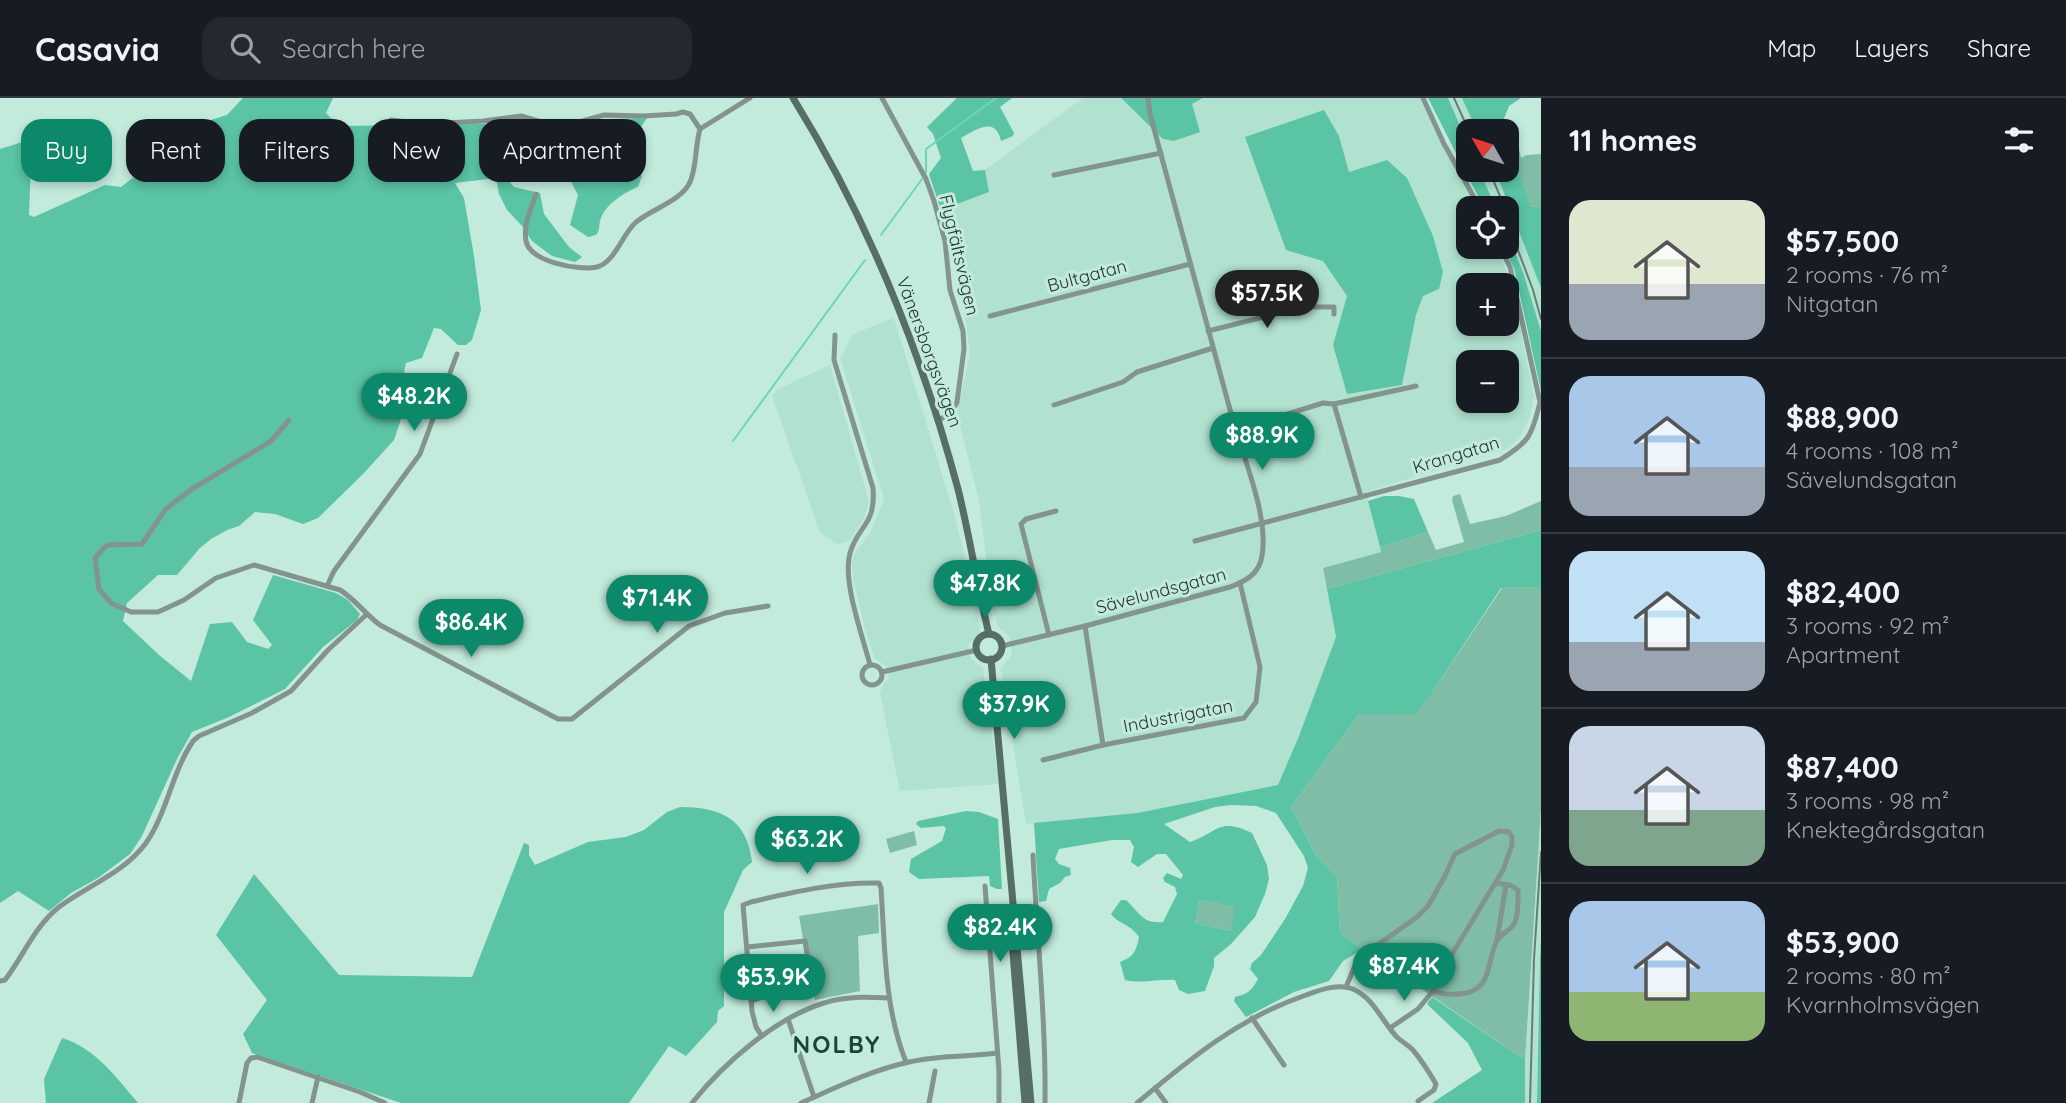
<!DOCTYPE html>
<meta charset="utf-8">
<style>
body{margin:0;font-family:Quicksand,sans-serif;background:#242831;color:#f1f3f6;height:100vh;display:flex;flex-direction:column;font-size:26px;white-space:nowrap}
*{box-sizing:border-box;margin:0}
p{font-size:23px;color:#9ea1a6}
.icon{flex:none;width:38px;height:38px;fill:none;stroke:currentColor;stroke-width:2;stroke-linecap:round;stroke-linejoin:round}
.map{position:relative;flex:1;overflow:hidden}
.details{display:flex;flex-direction:column;background:#171b24;width:525px}
.details>*{flex:none}
.guide{position:absolute;left:21px;top:21px;width:665px;height:63px;display:flex;gap:14px}
.needle{width:46px;rotate:309deg}
.tools{position:absolute;left:1456px;top:21px;display:grid;gap:14px}
.tools a{display:grid;place-items:center;width:63px;height:63px;border-radius:14px;background:#171b24;box-shadow:0 4px 10px #0003;font-size:35px}
.price{position:absolute;translate:-50% -60px;padding:0 16px;border-radius:24px;background:#0c896b;color:#fff;font-size:23px;line-height:46px;filter:drop-shadow(0 2px 4px #0008)}
.price::after{content:'';position:absolute;left:50%;top:42px;width:21px;height:16px;margin-left:-10px;background:inherit;clip-path:polygon(0 0,100% 0,50% 100%)}
.price.selected{background:#222;color:#fff}
ul{padding:0;list-style:none}
li{display:flex;align-items:center;gap:21px;height:175px;padding:0 28px}
li+li{border-top:2px solid #363941}
li span{display:grid;place-items:center;flex:none;width:196px;height:140px;border-radius:21px;color:#555}
li>.icon{margin-inline-start:auto}
span .icon{width:84px;height:84px;fill:#fffc;stroke-width:1}
li b{font-size:30px}
h2{display:flex;justify-content:space-between;align-items:center;height:84px;padding:0 28px;font-size:30px}
.chip{padding:0 24px;border-radius:21px;background:#171b24;box-shadow:0 4px 10px #0003;font-size:24px;line-height:63px}
.chip.selected{background:#0c896b;color:#fff}
header{display:flex;align-items:center;gap:42px;box-sizing:border-box;height:98px;padding:0 35px;background:#171b24;border-bottom:2px solid #363941}
header strong{font-size:33px}
nav{display:flex;gap:38px;margin-inline-start:auto;font-size:24px}
.search{width:490px;height:63px;background:#242831;display:flex;align-items:center;gap:18px;box-sizing:border-box;padding:0 24px;border-radius:21px;color:#9ea1a6;font-size:26px}
main{display:flex;flex:1;min-height:0}
.map>svg:first-child{display:block}
.built{fill:#b0e2cf;fill-rule:evenodd}
.green{fill:#7fbda7}
.forest{fill:#5ac4a4;fill-rule:evenodd}
.lines{fill:none;stroke-linecap:round;stroke-linejoin:round}
.stream{stroke:#6dd7b5;stroke-width:2}
.minor{stroke:#83938d;stroke-width:5}
.secondary{stroke:#566e65;stroke-width:7}
.rail{stroke:#647f76;stroke-width:2}
.labels{text-anchor:middle;stroke-width:6;stroke-linejoin:round;paint-order:stroke}
.street-label{font-size:18px;fill:#253530;stroke:#c2ebdc}
.district-label{font-size:24px;font-weight:bold;letter-spacing:2px;fill:#1e4337;stroke:#c2ebdc}
</style>
<header>
<strong>Casavia</strong>
<div class="search"><svg class="icon" aria-label="search" viewBox="0 0 24 24"><circle cx="10" cy="10" r="6"/><path d="M15 15l6 6"/></svg>Search here</div>
<nav><a>Map</a><a>Layers</a><a>Share</a></nav>
</header>
<main>
<div class="map">
<svg width="1541" height="1005" viewBox="0 0 1541 1005">
<rect width="100%" height="100%" fill="#c2ebdc"/>
<g class="built">
<path d="M1083,0H1121L1141,20L1192,6L1203,0H1422L1477,110H1468V149H1496L1510,182L1534,298L1530,319L1520,339L1509,350L1366,394L1381,454L1323,470L1336,539L1299,638L1278,687L1137,715L1026,726L1001,571L1012,556L1009,538L998,529L992,508L979,402L957,315L970,256L964,206L941,112L989,94L985,72ZM1339,38L1349,74L1387,62L1423,198L1416,217L1402,287L1342,217L1347,198L1323,163ZM1468,187H1507V226H1468ZM1468,264H1507V303H1468Z"/>
<path d="M1448,0H1462L1477,33H1468V46Z"/>
<path d="M1479,72H1495L1532,163L1541,190V233L1523,174L1507,134V110H1496Z"/>
<path d="M894,220L955,419L975,501L980,534L968,547L971,561L983,570L999,686L900,693L880,595L884,585L889,581L886,568L875,561L865,531L853,480L852,465L854,456L870,435L884,401L840,260L853,236Z"/>
<path d="M830,267L869,404L864,420L850,443L837,446L820,434L772,298L778,291Z"/>
<path d="M1541,711V843L1537,1005H1525V962Z"/>
</g>
<g class="green">
<path d="M1541,56V108L1531,109L1514,63L1527,57Z"/>
<path d="M1460,396L1470,426L1506,418L1541,403V432L1327,491L1323,470L1381,454L1380,449L1428,434L1436,452L1464,444L1452,402L1453,398Z"/>
<path d="M1539,489L1541,497V711L1525,962L1340,835L1337,779L1315,756L1291,709L1359,616L1368,615L1432,595L1502,490Z"/>
<path d="M914,733L917,747L890,755L886,741Z"/>
<path d="M1200,802L1236,809L1231,833L1195,825Z"/>
<path d="M878,806L879,835L858,838L860,893L815,902L806,841H803L799,818Z"/>
</g>
<g class="forest">
<path d="M243,0H333L326,15L339,28L484,26L526,20L557,30L577,31L606,21L647,20L634,39L633,48L638,53V72L642,78L638,89C625,94 606,106 601,120C598,127 601,131 596,137L588,139L570,127L578,97L569,80C546,76 536,75 521,55L518,56L507,71L508,82L514,89L540,95L544,116L569,149L582,159L575,164L552,158L532,143L522,128L507,112L499,96L496,80L455,85L464,100L474,158L481,212L472,242L466,247H458L441,231L434,230L422,260L406,265L404,274L420,296L415,306L404,312L394,342L363,376L318,420L303,426L275,416L255,414L239,428L227,432L211,441L199,451L177,477H158L127,505L123,523L159,557L191,583L210,526L232,524L247,544L268,551L272,547L253,522L273,477L336,495L348,502L360,516L357,522L323,549L285,591L229,619L192,634L177,661L142,738L130,756L98,780L71,795L49,813L18,793L0,805V51L32,41L29,117L34,119L105,87L121,89L144,71L145,61L136,48L138,45L151,55L191,28L227,17ZM617,23L628,31L626,43L604,75L594,71L587,54L584,38C593,28 604,25 617,23Z"/>
<path d="M957,0H1012L1000,9L1014,35L1013,38L1001,43C996,18 977,31 961,40L973,73L985,72L989,94L941,112L929,76L941,60L933,36L927,29Z"/>
<path d="M1121,0H1203L1192,6L1200,34L1174,43L1163,41Z"/>
<path d="M1428,0H1448L1468,46V72H1479L1496,110H1484Z"/>
<path d="M1462,0H1521L1509,8L1503,23L1514,30L1521,60L1515,64L1531,109L1541,108V190L1495,72H1507V33H1477Z"/>
<path d="M1324,12L1339,38L1349,74L1387,62L1407,80L1433,138L1443,174L1439,191L1423,198L1416,217L1402,287L1347,296L1333,247L1347,198L1323,163L1286,152L1245,39Z"/>
<path d="M1507,134L1523,174L1541,233V293L1514,170L1503,149H1507Z"/>
<path d="M1384,398H1399L1414,401L1428,434L1380,449L1368,403Z"/>
<path d="M1541,432V497L1539,489L1501,490L1432,595L1416,616H1359L1291,709L1315,756L1337,779L1340,835L1363,851L1343,863L1329,883L1294,894L1246,919L1234,903L1235,899C1248,896 1252,892 1258,881L1250,871L1252,865L1261,857L1285,821L1303,788L1308,770L1304,758L1276,715L1256,708L1231,707L1215,709L1164,726L1190,744C1219,734 1218,719 1252,735L1267,767L1269,781L1265,796L1255,819L1231,846L1214,860V868L1205,893L1188,896L1179,892L1175,882C1158,881 1142,886 1125,882L1120,864C1134,859 1136,853 1139,839C1131,826 1118,826 1111,816L1121,802H1126C1140,815 1142,826 1163,824L1177,796L1175,789L1165,784L1163,780L1167,775L1181,781L1183,777L1166,756H1157L1138,769L1131,764L1134,749L1130,742H1112L1059,751L1055,761L1059,766L1070,770L1071,777L1065,779L1060,785L1049,791L1046,803L1039,804L1034,725L1137,715L1278,687L1299,638L1336,539L1327,491ZM1200,802L1235,809L1231,833L1195,825Z"/>
<path d="M680,709C720,709 747,720 752,764L743,772L724,814V908L718,913L717,924L686,958L669,948L629,1005H401L252,955L243,936L267,902L216,837L254,776L339,877L472,879L524,745L529,747V757L535,767L588,744L626,739L644,732L667,714Z"/>
<path d="M966,713L979,714L998,721L1002,791H997L990,788L989,778L919,781L909,774L911,761L942,743L946,730L943,728L921,730L916,726L918,723Z"/>
<path d="M1541,843V1005H1537L1540,860Z"/>
<path d="M1432,899L1525,962V1005H1432L1482,972L1468,945L1427,906Z"/>
<path d="M62,940C95,950 116,979 138,1005H46L44,981Z"/>
</g>
<g class="lines">
<g class="stream">
<path d="M926,74V51L996,0"/>
<path d="M881,137L922,81"/>
<path d="M733,343L865,162"/>
</g>
<g class="minor">
<path d="M882,0L926,81L934,103L945,143L950,192L963,233L964,251L957,304L952,314L939,322"/>
<path d="M1423,0L1444,46L1480,110"/>
<path d="M391,22L426,26L483,23L521,18L552,27L572,26L604,17L644,18L676,16L683,14L690,16L700,31"/>
<path d="M1054,77L1161,55"/>
<path d="M536,96C531,111 523,127 526,143C530,164 579,173 597,169C614,165 623,136 635,125C649,112 682,103 690,84C697,68 695,48 700,31L750,0"/>
<path d="M990,218L1190,166"/>
<path d="M1208,233L1304,209H1334V216"/>
<path d="M835,237L834,262L873,390C876,428 858,427 850,455C842,483 863,539 870,567"/>
<path d="M1334,306L1416,288"/>
<path d="M1054,307L1123,284L1137,274L1213,250"/>
<path d="M289,322L271,343L192,391L172,406L165,412L142,446L108,447L104,450L95,460L99,491L111,505L131,514H158L184,502L216,480L254,467L340,492C355,501 365,516 380,527L558,621H572L689,528L725,515L768,508"/>
<path d="M1235,332L1323,305L1334,306L1361,399"/>
<path d="M1195,443L1500,362C1529,344 1532,338 1540,304L1510,169L1500,149"/>
<path d="M327,488L334,473L420,356L457,256"/>
<path d="M1085,528L1103,647"/>
<path d="M1049,537L1021,426L1026,421L1056,413"/>
<path d="M1002,548L1085,528L1230,489C1246,483 1259,476 1262,458C1269,418 1243,359 1232,319C1204,218 1177,117 1150,16L1148,0"/>
<circle cx="872" cy="577" r="10"/>
<path d="M882,574L977,552"/>
<path d="M1043,662L1103,647L1244,620L1256,604L1260,569L1240,485"/>
<path d="M1033,757C1037,840 1046,922 1045,1005"/>
<path d="M985,788L999,973V1005"/>
<path d="M1497,842L1506,787"/>
<path d="M747,849L805,843L811,881L751,903"/>
<path d="M0,883L5,882C24,857 35,828 59,809C87,788 124,775 146,745C167,715 172,674 193,643L199,638L252,615L291,593L328,552L366,517"/>
<path d="M1346,889L1354,870L1362,858L1417,819L1428,808L1445,778L1455,756L1499,733L1509,734L1512,739V747L1503,772L1451,858L1433,893L1418,911L1390,930"/>
<path d="M1433,893C1444,897 1454,897 1466,895C1494,889 1486,860 1498,841C1502,835 1511,832 1514,826C1519,817 1518,802 1518,792L1510,787L1495,785"/>
<path d="M1252,920L1284,967"/>
<path d="M788,921L814,999"/>
<path d="M762,938L756,929L752,913L743,807L751,804C793,794 836,784 879,785L881,790C885,849 884,909 906,964"/>
<path d="M1155,990L1166,1005"/>
<path d="M239,1005L247,965L251,960L257,959L360,994L385,1005"/>
<path d="M312,1005L318,979"/>
<path d="M692,1005C723,966 775,920 824,905C845,898 867,899 889,900"/>
<path d="M801,1005C835,990 872,972 909,964C938,957 968,959 997,955"/>
<path d="M929,1005L935,973"/>
<path d="M1137,1005C1191,960 1239,920 1306,897C1320,892 1338,885 1353,891C1373,900 1381,921 1395,937C1400,943 1407,946 1412,951C1421,961 1429,974 1436,986L1434,992L1418,1003"/>
</g>
<g class="secondary">
<path d="M793,0C868,121 921,253 958,391C970,439 977,488 989,536"/>
<circle cx="989" cy="549" r="13"/>
<path d="M991,561L1031,1005"/>
<path d="M1011,830L1025,1005"/>
</g>
<g class="rail">
<path d="M1454,0L1469,33"/>
<path d="M1489,72L1505,110"/>
<path d="M1507,123L1533,192L1541,221"/>
<path d="M1530,1005L1534,861L1541,754"/>
</g>
</g>
<g class="labels">
<g class="street-label">
<text transform="translate(959 157) rotate(77)" y="6">Flygfältsvägen</text>
<text transform="translate(1087 178) rotate(-15)" y="6">Bultgatan</text>
<text transform="translate(929 254) rotate(70)" y="6">Vänersborgsvägen</text>
<text transform="translate(1456 357) rotate(-17)" y="6">Krangatan</text>
<text transform="translate(1161 493) rotate(-15)" y="6">Sävelundsgatan</text>
<text transform="translate(1178 618) rotate(-11)" y="6">Industrigatan</text>
</g>
<g class="district-label">
<text x="837" y="955">NOLBY</text>
</g>
</g>
</svg>
<div class="tools">
<a><svg class="needle" viewBox="-14 -14 28 28"><path d="M0-13l5 13h-10z" fill="#e53935"/><path d="M0 13l5-13h-10z" fill="#9ea1a6"/></svg></a>
<a><svg class="icon" aria-label="locate" viewBox="0 0 24 24"><circle cx="12" cy="12" r="6"/><path d="M12 2v4M12 18v4M2 12h4M18 12h4"/></svg></a>
<a>+</a>
<a>−</a>
</div>
<b class="price selected" style="left:1267px;top:232px">$57.5K</b>
<b class="price" style="left:414px;top:335px">$48.2K</b>
<b class="price" style="left:1262px;top:374px">$88.9K</b>
<b class="price" style="left:985px;top:522px">$47.8K</b>
<b class="price" style="left:657px;top:537px">$71.4K</b>
<b class="price" style="left:471px;top:561px">$86.4K</b>
<b class="price" style="left:1014px;top:643px">$37.9K</b>
<b class="price" style="left:807px;top:778px">$63.2K</b>
<b class="price" style="left:1000px;top:866px">$82.4K</b>
<b class="price" style="left:1404px;top:905px">$87.4K</b>
<b class="price" style="left:773px;top:916px">$53.9K</b>
<div class="guide">
<a class="chip selected">Buy</a>
<a class="chip">Rent</a>
<a class="chip">Filters</a>
<a class="chip">New</a>
<a class="chip">Apartment</a>
</div>
</div>
<section class="details">
<h2>11 homes<svg class="icon" aria-label="filters" viewBox="0 0 24 24"><path d="M4 7h16M4 17h16"/><circle cx="9" cy="7" r="2"/><circle cx="15" cy="17" r="2"/></svg></h2>
<ul>
<li><span style="background:linear-gradient(#dfe7d0 60%,#9aa5b1 0)"><svg class="icon" aria-label="home" viewBox="0 0 24 24"><path d="M3 11l9-7 9 7M6 9v11h12V9"/></svg></span><div><b>$57,500</b><p>2 rooms · 76 m²</p><p>Nitgatan</p></div></li>
<li><span style="background:linear-gradient(#a9c7e8 65%,#9aa5b1 0)"><svg class="icon" aria-label="home" viewBox="0 0 24 24"><path d="M3 11l9-7 9 7M6 9v11h12V9"/></svg></span><div><b>$88,900</b><p>4 rooms · 108 m²</p><p>Sävelundsgatan</p></div></li>
<li><span style="background:linear-gradient(#bfe0f5 65%,#9aa5b1 0)"><svg class="icon" aria-label="home" viewBox="0 0 24 24"><path d="M3 11l9-7 9 7M6 9v11h12V9"/></svg></span><div><b>$82,400</b><p>3 rooms · 92 m²</p><p>Apartment</p></div></li>
<li><span style="background:linear-gradient(#c9d6e8 60%,#7fa58c 0)"><svg class="icon" aria-label="home" viewBox="0 0 24 24"><path d="M3 11l9-7 9 7M6 9v11h12V9"/></svg></span><div><b>$87,400</b><p>3 rooms · 98 m²</p><p>Knektegårdsgatan</p></div></li>
<li><span style="background:linear-gradient(#a9c7e8 65%,#8fb573 0)"><svg class="icon" aria-label="home" viewBox="0 0 24 24"><path d="M3 11l9-7 9 7M6 9v11h12V9"/></svg></span><div><b>$53,900</b><p>2 rooms · 80 m²</p><p>Kvarnholmsvägen</p></div></li>
</ul>
</section>
</main>
